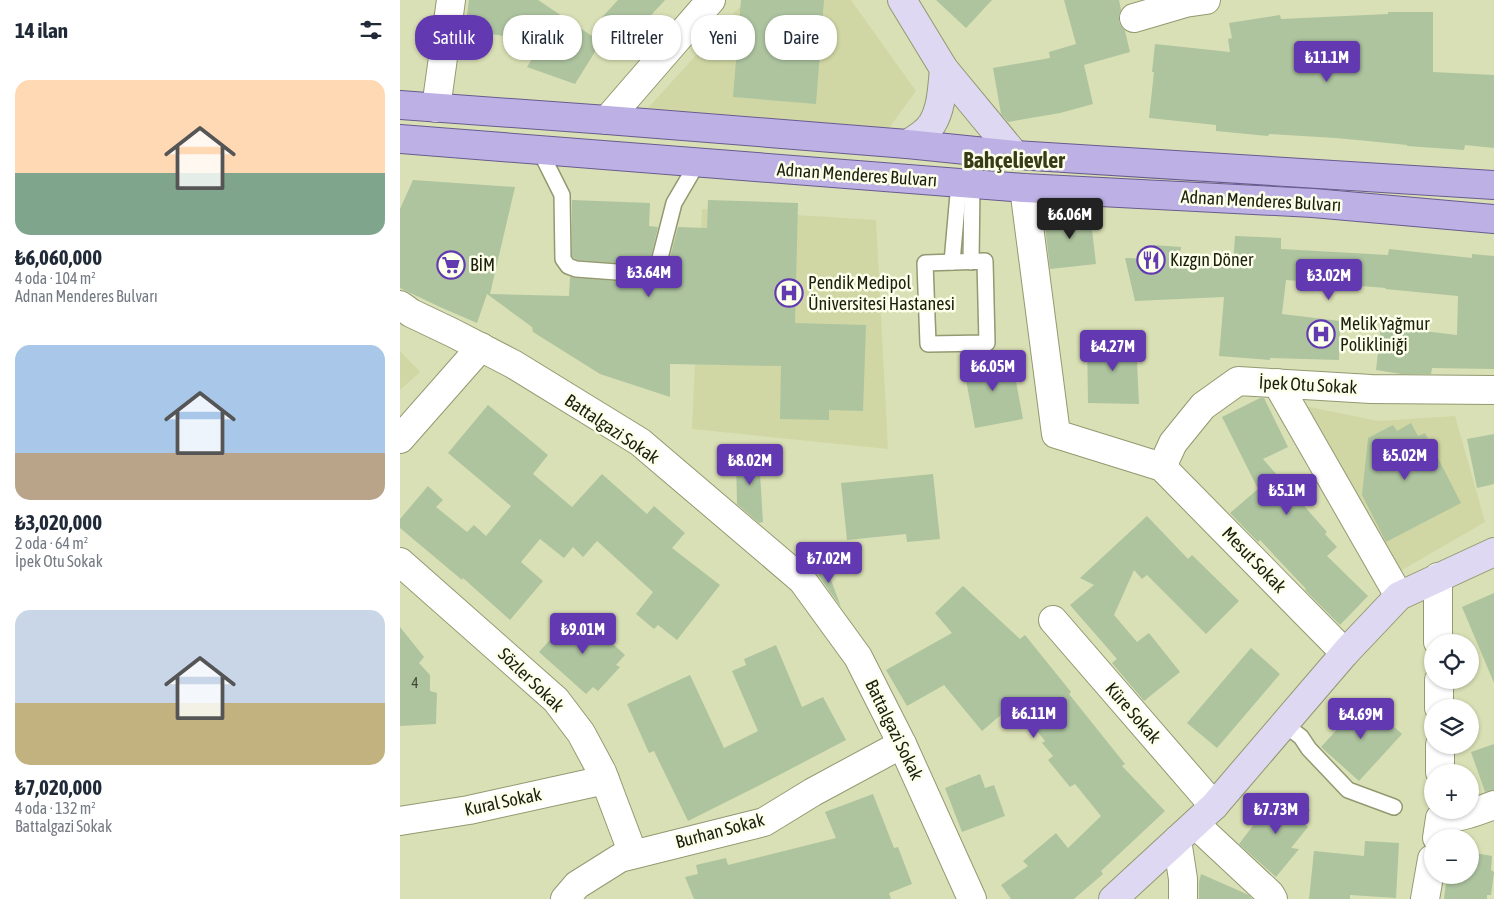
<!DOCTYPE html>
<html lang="tr">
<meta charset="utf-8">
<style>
body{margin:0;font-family:"Asap Condensed",sans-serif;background:#f6f6f7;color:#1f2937;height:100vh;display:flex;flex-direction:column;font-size:19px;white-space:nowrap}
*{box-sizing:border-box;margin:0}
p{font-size:16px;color:#747a83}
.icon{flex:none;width:28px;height:28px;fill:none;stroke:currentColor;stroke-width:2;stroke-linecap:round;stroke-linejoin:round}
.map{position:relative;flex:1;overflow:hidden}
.sheet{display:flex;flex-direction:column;background:#fff;width:400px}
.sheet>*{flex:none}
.banner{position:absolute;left:15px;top:15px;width:475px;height:45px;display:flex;gap:10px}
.controls{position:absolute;left:1024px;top:634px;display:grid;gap:10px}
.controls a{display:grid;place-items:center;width:55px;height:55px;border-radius:50%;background:#fff;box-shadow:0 1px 4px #0004;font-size:25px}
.price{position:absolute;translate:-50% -42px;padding:0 11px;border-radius:5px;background:#6239b1;color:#fff;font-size:16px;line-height:32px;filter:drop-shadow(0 1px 2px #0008)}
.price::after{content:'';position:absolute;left:50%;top:30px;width:15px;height:11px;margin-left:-8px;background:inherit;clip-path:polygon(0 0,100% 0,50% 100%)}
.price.selected{background:#222;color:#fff}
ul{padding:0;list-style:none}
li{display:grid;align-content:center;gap:10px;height:265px;padding:0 15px}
li span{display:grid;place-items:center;height:155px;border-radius:15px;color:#555}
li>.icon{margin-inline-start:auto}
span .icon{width:90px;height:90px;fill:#fffc;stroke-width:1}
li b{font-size:21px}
h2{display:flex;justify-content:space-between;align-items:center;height:60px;padding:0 15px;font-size:21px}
.tag{padding:0 18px;border-radius:20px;background:#fff;box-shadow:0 1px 4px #0004;font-size:18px;line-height:45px}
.tag.selected{background:#6239b1;color:#fff}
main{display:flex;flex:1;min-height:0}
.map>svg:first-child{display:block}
.built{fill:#d0d7a4}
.building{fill:#adc49f}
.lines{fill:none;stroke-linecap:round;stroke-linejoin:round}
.lane-casing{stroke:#939970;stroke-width:18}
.street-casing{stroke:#939970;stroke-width:30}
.secondary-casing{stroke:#939970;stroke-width:30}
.primary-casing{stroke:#685b8e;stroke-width:30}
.lane{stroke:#fff;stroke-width:15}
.street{stroke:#fff;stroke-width:28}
.secondary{stroke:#ded8f2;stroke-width:28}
.primary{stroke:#bdb0e5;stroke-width:28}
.labels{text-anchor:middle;stroke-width:5;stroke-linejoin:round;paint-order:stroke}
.number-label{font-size:15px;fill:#404832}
.street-label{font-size:18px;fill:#1c1e0e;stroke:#fcffe9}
.poi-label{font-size:18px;fill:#1c1e0e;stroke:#fcffe9;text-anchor:start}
.district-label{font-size:22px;font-weight:bold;fill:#383c16;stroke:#fcffe9}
</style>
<main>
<section class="sheet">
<h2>14 ilan<svg class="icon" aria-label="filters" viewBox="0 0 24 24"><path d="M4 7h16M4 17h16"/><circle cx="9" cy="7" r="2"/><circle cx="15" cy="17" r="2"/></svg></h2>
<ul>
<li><span style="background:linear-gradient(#ffd9b3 60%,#7fa58c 0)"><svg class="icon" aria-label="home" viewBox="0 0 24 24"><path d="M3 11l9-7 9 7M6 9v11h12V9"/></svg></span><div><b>₺6,060,000</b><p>4 oda · 104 m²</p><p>Adnan Menderes Bulvarı</p></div></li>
<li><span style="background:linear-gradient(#a9c7e8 70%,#b9a48a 0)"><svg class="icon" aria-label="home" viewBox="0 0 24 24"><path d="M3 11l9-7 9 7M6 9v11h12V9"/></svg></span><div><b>₺3,020,000</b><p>2 oda · 64 m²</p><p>İpek Otu Sokak</p></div></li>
<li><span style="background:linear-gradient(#c9d6e8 60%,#c2b280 0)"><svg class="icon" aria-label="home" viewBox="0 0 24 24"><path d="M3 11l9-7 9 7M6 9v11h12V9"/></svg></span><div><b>₺7,020,000</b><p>4 oda · 132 m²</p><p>Battalgazi Sokak</p></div></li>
</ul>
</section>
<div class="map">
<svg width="1094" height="899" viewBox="0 0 1094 899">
<rect width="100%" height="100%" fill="#dae0b5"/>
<g class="built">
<path d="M346,0H451L516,91L489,128L248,108Z"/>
<path d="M302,209L476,220L488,449L292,429Z"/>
<path d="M0,351L20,372L0,390Z"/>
<path d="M900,405L978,421L1055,416L1085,522L997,573Z"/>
</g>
<g class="building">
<path d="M69,0H138L201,42L175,84L127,67L142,43L65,29Z"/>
<path d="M218,0H265L222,47L214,40L212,42L194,26Z"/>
<path d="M341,0H424L416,104L333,97Z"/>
<path d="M536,0H592L566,28Z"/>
<path d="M664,0H719L721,10L719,15V22L725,31L730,52L684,65L693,104L660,113L608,122L601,114L593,68L650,58L649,52L676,44Z"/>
<path d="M988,12H1033V72L1094,75V148L1065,145L1064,150L1007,146V145L968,141L935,138L869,134L868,136L816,131V125L749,118L754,72H752L755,44L830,52L828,39L832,38L829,23L880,15L881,19L988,14Z"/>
<path d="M13,180L115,187L90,294L169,296L170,277L175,278L243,283L254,281L259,279L267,269L278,227L307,228L308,200L398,203L395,323L466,325L463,411L429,410V420L380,419L381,366L270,364V397L200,374L133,332L132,327L87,294L77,323L40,307L0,288V209Z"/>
<path d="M172,200L250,203L249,226L258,227L250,261L243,265L178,260L174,258L172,256Z"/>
<path d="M690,212L696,264L650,269L644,217Z"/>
<path d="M835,236L881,238V249L988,255L989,249L1072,258V254L1094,256V369L1032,368L1031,374H1001L976,370L981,326L1057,335L1058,296L985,289L986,288L886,280L882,314L940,321L939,360L870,358V360L819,356L824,297L735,301L725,258L752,259L753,245L781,247L779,262L833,266Z"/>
<path d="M687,340H736L739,404L688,403Z"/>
<path d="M611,355L623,419L575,428L563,364Z"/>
<path d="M860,398H864L888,447L863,459L927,532L925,534L937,547L927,556L968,596L940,625L905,590L906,589L860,540L858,542L830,513L858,489L822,417Z"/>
<path d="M88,405L148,455L133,474L172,507L202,474L247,514L254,506L285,533L272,548L320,585L277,640L258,625L254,629L236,614L253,592L197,541L183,557L173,547L164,558L140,539L121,562L143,581L110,620L63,578L62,580L0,528V519L28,486L43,500L36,507L67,532L74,525L86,536L111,506L48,453Z"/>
<path d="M1011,423L1018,436L1025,433L1061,503L986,542L962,495L968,438L993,425L997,431Z"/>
<path d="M1094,434V484L1077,488L1067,439Z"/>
<path d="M359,456L363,522L359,523L337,504L336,457Z"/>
<path d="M533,474L540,539L507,542L506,534L447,540L441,483Z"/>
<path d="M747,516L788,559L792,555L839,601L806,634L747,575L742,579L734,570L714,615L737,642L749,633L780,672L744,701L712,663L717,659L670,605L694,585L680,578Z"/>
<path d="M427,569L441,607L418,575Z"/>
<path d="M563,586L620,639L625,635L671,692L669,694L725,764L722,766L765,811L701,871L703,874L674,899H611L601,885L628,866L623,861L656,833L668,848L701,816L675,784L670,787L648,760L653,756L642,743L645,741L615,703L582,731L544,685L507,706L486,670L552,633L535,613Z"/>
<path d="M1094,593V683L1062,607Z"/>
<path d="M180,614L225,655L216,665L220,667L198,691L193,687L186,694L139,652L158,631L162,634Z"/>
<path d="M0,627L24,657L19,663L30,675V691L37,693L36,724L0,726Z"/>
<path d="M376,645L402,707L423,697L446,740L360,785L288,821L254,751L249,753L227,704L290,675L324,748L358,731L332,671L346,665L344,659Z"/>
<path d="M851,648L880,674L817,748L787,723Z"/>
<path d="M964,700L1002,734L959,781L921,747Z"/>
<path d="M1094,744V790L1085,792L1071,752Z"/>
<path d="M580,774L585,788L594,785L605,816L562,832L545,788Z"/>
<path d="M473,794L494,848L498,847L512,884L489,893L491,899H294L285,877L298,874L296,865L326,858L328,865L436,838L425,812Z"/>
<path d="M893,796L910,810L903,822L908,827L891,848L899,849L876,877L839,844L874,798L886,809Z"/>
<path d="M965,841L999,843L996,898L950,895V899H909L914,851L964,856Z"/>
<path d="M1070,852L1092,856L1091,870L1094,872L1091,895H1087V899H1044L1047,875H1070Z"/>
<path d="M801,874L849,895L852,899H799V882Z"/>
</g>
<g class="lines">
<g class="lane-casing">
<g id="lane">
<path d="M140,151L162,195L163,259L168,266L176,269L244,274L252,272L258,266L274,203L298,162"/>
<path d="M585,261L587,343L528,344L525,263Z"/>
<path d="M552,262L559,183"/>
<path d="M571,262L572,184"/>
<path d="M884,724L901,737L909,749L948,790L994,807"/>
</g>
</g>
<g class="street-casing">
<g id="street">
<path d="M734,18L785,3L806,0"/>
<path d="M36,108L51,0"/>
<path d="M207,120L311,0"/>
<path d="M624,188L656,434L762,467L945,653"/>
<path d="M0,305L11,313L53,333L113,364L240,442L402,580L458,657L502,744L572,899"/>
<path d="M877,383L999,596"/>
<path d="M0,439L81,347"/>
<path d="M762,467L773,443L803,406L838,381L971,389L1094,390"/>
<path d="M0,562L156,700L181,733L202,772L233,854"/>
<path d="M1038,577V642"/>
<path d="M653,620L814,806"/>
<path d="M1039,680V708"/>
<path d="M1040,745V772"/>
<path d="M0,821L69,810L205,780"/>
<path d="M795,824L870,894L873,899"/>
<path d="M1037,838L1040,818C1060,818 1076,812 1094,805"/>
<path d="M777,840L783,879V899"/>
<path d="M165,899L177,885L220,858L364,822L413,792L502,744"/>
<path d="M1025,899L1032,859"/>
</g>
</g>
<g class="secondary-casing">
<g id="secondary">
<path d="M502,0L544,69L615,155"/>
<path d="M507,144C516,139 526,133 532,124C542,108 542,87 544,69"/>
<path d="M713,899L814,806L945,653L999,596L1094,552"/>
</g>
</g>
<g class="primary-casing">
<g id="primary">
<path d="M0,105L207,120L507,144L615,155L1094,185"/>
<path d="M0,139L624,188L913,203L1094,219"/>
</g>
</g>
<use href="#lane" class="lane"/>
<use href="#street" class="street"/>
<use href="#secondary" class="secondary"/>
<use href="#primary" class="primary"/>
</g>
<defs>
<g id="restaurant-ring" transform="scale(1.4375)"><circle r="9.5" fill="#fcffe9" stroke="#6239b1" stroke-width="1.5"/><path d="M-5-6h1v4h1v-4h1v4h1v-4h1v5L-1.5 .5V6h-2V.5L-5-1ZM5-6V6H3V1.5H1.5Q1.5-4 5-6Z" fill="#6239b1"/></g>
<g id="supermarket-ring" transform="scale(1.4375)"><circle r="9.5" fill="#fcffe9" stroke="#6239b1" stroke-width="1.5"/><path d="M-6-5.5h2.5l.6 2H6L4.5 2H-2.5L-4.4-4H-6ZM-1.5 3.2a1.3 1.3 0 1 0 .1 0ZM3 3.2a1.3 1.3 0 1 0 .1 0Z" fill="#6239b1"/></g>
<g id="hospital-ring" transform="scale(1.4375)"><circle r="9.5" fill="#fcffe9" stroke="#6239b1" stroke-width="1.5"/><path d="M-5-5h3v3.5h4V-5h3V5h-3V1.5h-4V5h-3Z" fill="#6239b1"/></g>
</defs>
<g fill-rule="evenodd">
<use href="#restaurant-ring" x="751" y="260"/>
<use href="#supermarket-ring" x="51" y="265"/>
<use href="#hospital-ring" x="389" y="293"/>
<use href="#hospital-ring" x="921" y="334"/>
</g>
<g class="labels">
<g class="number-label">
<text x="15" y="688">4</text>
</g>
<g class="street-label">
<text transform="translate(457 175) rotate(4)" y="6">Adnan Menderes Bulvarı</text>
<text transform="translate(861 201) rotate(3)" y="6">Adnan Menderes Bulvarı</text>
<text transform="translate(908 385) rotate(3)" y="6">İpek Otu Sokak</text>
<text transform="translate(212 429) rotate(34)" y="6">Battalgazi Sokak</text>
<text transform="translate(854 560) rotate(46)" y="6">Mesut Sokak</text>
<text transform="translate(131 680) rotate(44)" y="6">Sözler Sokak</text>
<text transform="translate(733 713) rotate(49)" y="6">Küre Sokak</text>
<text transform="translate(494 730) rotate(64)" y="6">Battalgazi Sokak</text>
<text transform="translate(103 802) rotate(-12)" y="6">Kural Sokak</text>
<text transform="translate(320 831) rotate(-15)" y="6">Burhan Sokak</text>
</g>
<g class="poi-label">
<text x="770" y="266">Kızgın Döner</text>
<text x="70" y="271">BİM</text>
<text x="408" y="289">Pendik Medipol<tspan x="408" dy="21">Üniversitesi Hastanesi</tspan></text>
<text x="940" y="330">Melik Yağmur<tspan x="940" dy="21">Polikliniği</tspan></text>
</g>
<g class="district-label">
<text x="614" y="168">Bahçelievler</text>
</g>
</g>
</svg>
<div class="controls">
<a><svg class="icon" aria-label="locate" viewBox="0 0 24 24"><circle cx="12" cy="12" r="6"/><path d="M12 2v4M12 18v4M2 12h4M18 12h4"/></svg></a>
<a><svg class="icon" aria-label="layers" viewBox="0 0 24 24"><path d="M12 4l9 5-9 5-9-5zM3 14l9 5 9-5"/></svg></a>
<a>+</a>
<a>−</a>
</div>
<b class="price" style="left:927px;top:83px">₺11.1M</b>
<b class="price selected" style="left:670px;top:240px">₺6.06M</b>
<b class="price" style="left:249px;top:298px">₺3.64M</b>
<b class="price" style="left:929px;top:301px">₺3.02M</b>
<b class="price" style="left:713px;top:372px">₺4.27M</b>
<b class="price" style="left:593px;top:392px">₺6.05M</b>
<b class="price" style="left:1005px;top:481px">₺5.02M</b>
<b class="price" style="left:350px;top:486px">₺8.02M</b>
<b class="price" style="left:887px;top:516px">₺5.1M</b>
<b class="price" style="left:429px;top:584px">₺7.02M</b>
<b class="price" style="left:183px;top:655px">₺9.01M</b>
<b class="price" style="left:634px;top:739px">₺6.11M</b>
<b class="price" style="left:961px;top:740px">₺4.69M</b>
<b class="price" style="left:876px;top:835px">₺7.73M</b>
<div class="banner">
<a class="tag selected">Satılık</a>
<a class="tag">Kiralık</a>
<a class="tag">Filtreler</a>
<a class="tag">Yeni</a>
<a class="tag">Daire</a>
</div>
</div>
</main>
